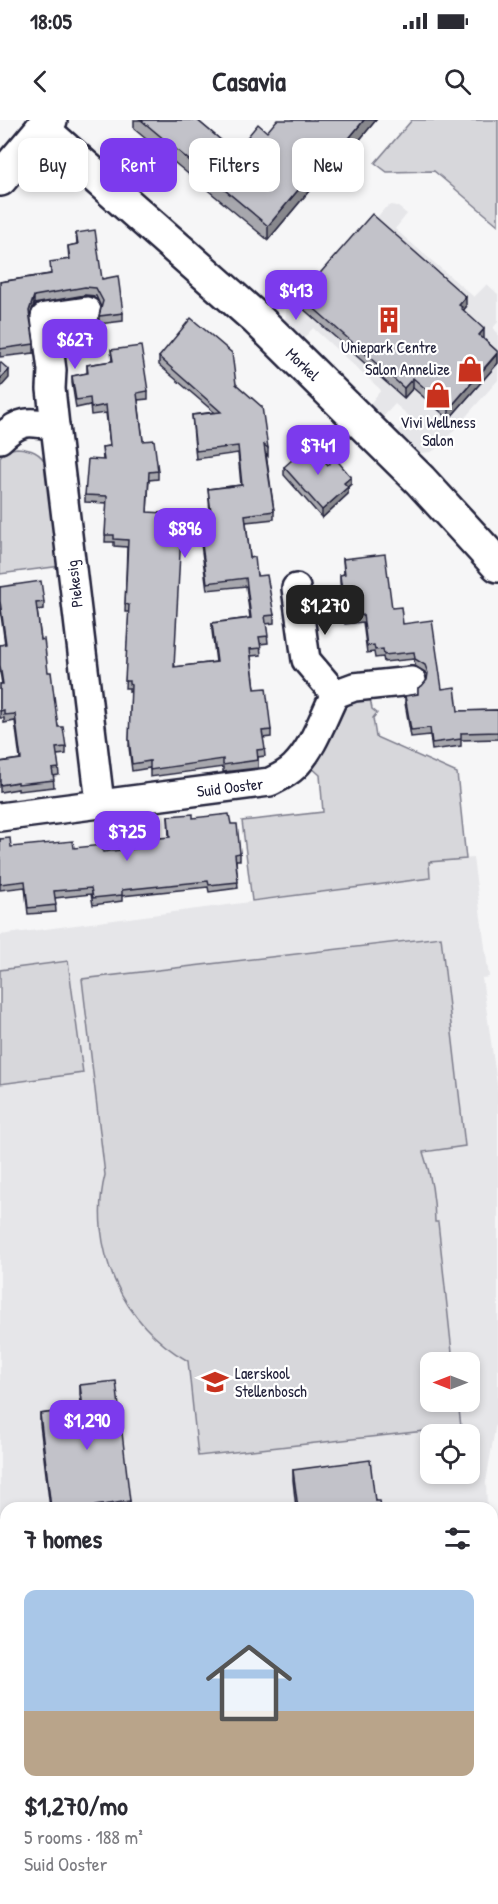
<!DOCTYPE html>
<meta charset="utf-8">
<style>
body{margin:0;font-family:"Patrick Hand",sans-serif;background:#f2f2f3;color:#2b2b33;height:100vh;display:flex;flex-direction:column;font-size:22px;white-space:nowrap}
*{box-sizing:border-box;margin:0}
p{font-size:20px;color:#7c7c81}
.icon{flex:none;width:33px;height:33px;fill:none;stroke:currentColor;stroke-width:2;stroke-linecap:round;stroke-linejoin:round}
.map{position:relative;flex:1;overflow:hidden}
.panel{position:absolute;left:0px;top:1382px;width:498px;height:404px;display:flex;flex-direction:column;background:#fff;border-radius:18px 18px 0 0;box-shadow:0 3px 9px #0003}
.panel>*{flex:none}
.hud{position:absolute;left:18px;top:18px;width:462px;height:54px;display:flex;gap:12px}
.needle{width:39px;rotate:270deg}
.buttons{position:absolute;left:420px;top:1232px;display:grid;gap:12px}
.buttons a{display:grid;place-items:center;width:60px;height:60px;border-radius:12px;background:#fff;box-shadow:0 3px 9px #0003;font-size:30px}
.price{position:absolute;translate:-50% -51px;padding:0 14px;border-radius:12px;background:#7c3aed;color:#fff;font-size:20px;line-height:39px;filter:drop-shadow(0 2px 3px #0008)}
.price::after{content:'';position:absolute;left:50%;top:36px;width:18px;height:14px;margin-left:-9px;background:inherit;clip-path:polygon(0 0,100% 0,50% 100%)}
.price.active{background:#222;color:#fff}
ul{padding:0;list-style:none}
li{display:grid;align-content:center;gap:12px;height:318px;padding:0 24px}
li+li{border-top:2px solid #e1e1e2}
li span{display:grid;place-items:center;height:186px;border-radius:12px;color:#555}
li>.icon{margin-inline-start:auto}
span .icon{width:108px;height:108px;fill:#fffc;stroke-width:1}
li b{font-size:26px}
h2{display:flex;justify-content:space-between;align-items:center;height:72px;padding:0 24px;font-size:26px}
.chip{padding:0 21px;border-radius:12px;background:#fff;box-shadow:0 3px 9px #0003;font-size:21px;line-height:54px}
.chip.active{background:#7c3aed;color:#fff}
.status{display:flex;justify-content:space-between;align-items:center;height:42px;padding:0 30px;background:#fff;direction:ltr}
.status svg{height:16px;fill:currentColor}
header{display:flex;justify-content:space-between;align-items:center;height:78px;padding:0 24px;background:#fff;font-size:27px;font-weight:700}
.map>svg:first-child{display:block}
.built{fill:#e6e6e9;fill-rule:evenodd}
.green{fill:#d7d7db;stroke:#7c7c8b;stroke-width:1.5}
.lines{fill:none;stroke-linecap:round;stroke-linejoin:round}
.street-casing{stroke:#22223b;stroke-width:32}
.secondary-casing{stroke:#22223b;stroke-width:38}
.street{stroke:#fff;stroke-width:27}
.secondary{stroke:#fff;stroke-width:33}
.wall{fill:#a7a7ad;stroke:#22223b;stroke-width:1.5}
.shaded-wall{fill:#88888d;stroke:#22223b;stroke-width:1.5}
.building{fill:#c2c2c9;stroke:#22223b;stroke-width:1.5}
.labels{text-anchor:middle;stroke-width:4.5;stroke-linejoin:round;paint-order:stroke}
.poi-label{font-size:16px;fill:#22223b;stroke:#fff}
.street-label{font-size:16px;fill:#22223b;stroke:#fff}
</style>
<div class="status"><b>18:05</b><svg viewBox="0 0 49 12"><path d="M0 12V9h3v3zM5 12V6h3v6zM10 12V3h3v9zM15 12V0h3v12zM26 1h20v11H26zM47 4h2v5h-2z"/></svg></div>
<header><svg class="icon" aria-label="back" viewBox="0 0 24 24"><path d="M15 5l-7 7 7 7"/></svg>Casavia<svg class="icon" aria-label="search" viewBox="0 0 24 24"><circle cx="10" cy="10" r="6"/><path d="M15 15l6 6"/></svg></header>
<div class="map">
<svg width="498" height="1784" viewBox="0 0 498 1784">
<rect width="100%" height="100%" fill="#f6f6f7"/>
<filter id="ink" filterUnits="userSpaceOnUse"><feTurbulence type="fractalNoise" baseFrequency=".0167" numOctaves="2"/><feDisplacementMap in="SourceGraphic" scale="12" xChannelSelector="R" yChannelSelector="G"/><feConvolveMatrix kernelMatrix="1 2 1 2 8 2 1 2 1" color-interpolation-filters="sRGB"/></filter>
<g filter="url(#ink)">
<g class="built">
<path d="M392,85L397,86L407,94L395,109L474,177L487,164L498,174V202L493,208L498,213V260L439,327L431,332L420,333L413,332L400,320L398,312L410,297L395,284L382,298L369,285L381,270L313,208L302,220L299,219L287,206L285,200L287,185L296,175L305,176L351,123L348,121L356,110L374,101L385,88Z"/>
<path d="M473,738L489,857L482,858L498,971V1291L486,1362L487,1387L6,1388V1779H492V1453L498,1539V1784H0V815L430,758L429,742ZM430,1242H470V1281H430ZM430,1314H470V1353H430Z"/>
</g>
<g class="green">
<path d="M412,0H498V105L434,51L387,52L375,43Z"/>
<path d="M17,328C31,329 40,332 47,345L61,446L0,454V337L6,330Z"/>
<path d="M370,578L372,589L377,593L373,598L376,617L457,653L466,739L429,742L430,758L252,781L242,701L323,692L320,655L310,646L346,582L349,580Z"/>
<path d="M441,817L465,1026L423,1032C431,1055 435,1077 435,1102H438L453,1242H430V1281H458L461,1307L198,1336L188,1241C123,1205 87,1128 105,1055L82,859Z"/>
<path d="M68,841L83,953L0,964V850Z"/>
<path d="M256,1779H462L463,1784H257Z"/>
</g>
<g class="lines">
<g class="street-casing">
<g id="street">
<path d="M55,306L51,269L52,250L45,197L87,191"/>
<path d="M0,319C20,299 29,301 55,306L100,683"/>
<path d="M296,468L306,540L335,574"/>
<path d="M0,697L270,662C278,658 287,654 294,647C313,629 323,598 335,574L354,567L412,561"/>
</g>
</g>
<g class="secondary-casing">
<g id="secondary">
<path d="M42,9L257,199L420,360L498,445"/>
<path d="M0,59L50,0"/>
</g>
</g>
<use href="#street" class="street"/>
<use href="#secondary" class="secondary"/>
</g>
<g class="wall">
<path d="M134,0H197L235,32L267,12L376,0L319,69L314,65L268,120L134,9Z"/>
<path d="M76,113L102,159L123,193V201L99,204V196L101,187L96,176L85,175L34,184L30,196L34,224V233L0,237V162L50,154L69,140L68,126L77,124Z"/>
<path d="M300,176L466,187L463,190L484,219L498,232V243L449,299L413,268L404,278L300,186Z"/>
<path d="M111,230L148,271V279L138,280L143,321L158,351V359L149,360L147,392L175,547L216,542L212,511V503L250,498L246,466L207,470L198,401V393L210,392L208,369L241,365L238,333L196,339L192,295L214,292L159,245V237L236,264L268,328V336L266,333L274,391V399L246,402L250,438L274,495V503L266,504L268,523L260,524L261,535L251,536L255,569L271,610V617L263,618L265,636L258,637V648L223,652V647L150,657V648L132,651L129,627L131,572H129V568H125L129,492H125L127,427L114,426V422H105L107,383L85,382V375L103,340L102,327L110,326L106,293L91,295L90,285L76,288L72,263V256L87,253V245L112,241Z"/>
<path d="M328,345L351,364L348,367V374L322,398L284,355V347Z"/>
<path d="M343,439L392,488L403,504L442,569L458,591L498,590V619L461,620V626L432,630L430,615L411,617L405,583V576L418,574V568L422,566L427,560L425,552L415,546L414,539L384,542L383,537L375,538L374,532L367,533L363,502L345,504L340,462V455L344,454Z"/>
<path d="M0,467L44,482V489L37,490L41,520L58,607L66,627V634L57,635L59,655L53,656L54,667L18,671V669L0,672V642L20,639L15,601L4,603V598H0V564H2L0,552V525L5,524L0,488Z"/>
<path d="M168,696L193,698L240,733V740H236L238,768L209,772L208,767L122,776V781L93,785L91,774L55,778L56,792L28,794L25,767L0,770V719L11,727L74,728L103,732L149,727L169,717Z"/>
<path d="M80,1265L130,1381V1388H50L40,1304V1294L82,1289L80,1275Z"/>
<path d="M293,1350L375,1381L381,1388H296L293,1360Z"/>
</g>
<g class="shaded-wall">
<path d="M364,0H376L319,69V55Z"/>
<path d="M314,51V65L268,120V106Z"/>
<path d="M34,176V184L29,199V191Z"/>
<path d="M466,177V187L462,192L459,185Z"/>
<path d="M484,209V219L479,225V215Z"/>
<path d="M498,233V243L449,299V289Z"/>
<path d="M9,250V258L0,268V259Z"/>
<path d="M413,258V268L404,278V268Z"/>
<path d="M351,357V364L344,370V363Z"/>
<path d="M348,367V374L322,398V390Z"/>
</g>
<g class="building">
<path d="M141,0H197L235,32L258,4L267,12L277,0H364L319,55L314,51L268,106Z"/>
<path d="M372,94L466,177L459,185L462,187L461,188L484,209L479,215L498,232L449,289L413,258L404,268L300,176Z"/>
<path d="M95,110L102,159L118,156L123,193L99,196L103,181L96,168L85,167L34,176L29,191L34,224L0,229V162L51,154L50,142L70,139L68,126L78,124L76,113Z"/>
<path d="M191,198L232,233L236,264L262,287L268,328L264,325L274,391L245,395L250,438L255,437L257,456L267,455L274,495L265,496L268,516L259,517L261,528L250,529L255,569L266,568L271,610L262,611L265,629L257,630L258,640L223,645V639L150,650V641L132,644L129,619L131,565L129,564V561H125L129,485L125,484L128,420L114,419V415H105L107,376L85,375L88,339L104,340L102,327L110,326L106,285L91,288L90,278L76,280L72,256L88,253L87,245L113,241L111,230L141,226L148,271L137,273L143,321L154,320L158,351L149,352L147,392L165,393V397L182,395L174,547L217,542L212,503L251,498L246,458L207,463L198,393L211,392L208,369L242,365L238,326L196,331L192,295L221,292L159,237Z"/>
<path d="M0,242L9,250L0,259Z"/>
<path d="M310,324L328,345L335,338L351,357L344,363L348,367L322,390L284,347Z"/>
<path d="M385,434L392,488L401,487L403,504L432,500L442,569L455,567L458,591L498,590V612L461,613V619L432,623L430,608L411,610L405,576L418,574V568L422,566L427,560L428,553L425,545L415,539L414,532L384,535L383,529L375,530L374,525L367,526L363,495L345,497L340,455L345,454L343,439Z"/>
<path d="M41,461L44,482L36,483L41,520L44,519L48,552H51L58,607H63L66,627L56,628L59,648L52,649L54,660L18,664V662L0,665V642L21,639L15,594L4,595V590L0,591V564H3L0,545V525L6,524L0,481V467Z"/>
<path d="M193,694V698L229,694L231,704H237L240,733L235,734L238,762L209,765L208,761L122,770V775L93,778L91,768L54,771L56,785L28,788L25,761L0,764V719L10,718L11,727L73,721L74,728L102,725L103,732L150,727L149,719L170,717L168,696Z"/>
<path d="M116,1261L130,1381L95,1386V1388H51L40,1294L83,1288L80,1265Z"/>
<path d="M370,1340L375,1381H380L381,1388H298L293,1350Z"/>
<path d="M101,1779H250L251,1784H102Z"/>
</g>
</g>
<defs>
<g id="building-bare" transform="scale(2.07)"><path d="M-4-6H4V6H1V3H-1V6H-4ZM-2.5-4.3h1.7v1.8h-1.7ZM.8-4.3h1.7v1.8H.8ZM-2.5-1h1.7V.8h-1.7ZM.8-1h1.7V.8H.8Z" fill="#c8321e" stroke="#fff" stroke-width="2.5" paint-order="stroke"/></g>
<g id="shop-bare" transform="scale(2.07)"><path d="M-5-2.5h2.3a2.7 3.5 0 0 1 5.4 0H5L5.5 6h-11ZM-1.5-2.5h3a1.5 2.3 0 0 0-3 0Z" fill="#c8321e" stroke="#fff" stroke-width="2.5" paint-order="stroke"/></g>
<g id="school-bare" transform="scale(2.07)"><path d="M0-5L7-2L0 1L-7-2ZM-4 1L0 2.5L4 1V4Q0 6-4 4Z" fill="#c8321e" stroke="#fff" stroke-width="2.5" paint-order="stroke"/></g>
</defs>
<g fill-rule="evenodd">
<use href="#building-bare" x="389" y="200"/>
<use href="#shop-bare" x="470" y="249"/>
<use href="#shop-bare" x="438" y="275"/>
<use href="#school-bare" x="215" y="1262"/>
</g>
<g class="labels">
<g class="poi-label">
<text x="389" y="233">Uniepark Centre</text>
<text x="450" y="255" text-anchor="end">Salon Annelize</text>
<text x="438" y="308">Vivi Wellness<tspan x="438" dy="18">Salon</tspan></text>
<text x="235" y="1259" text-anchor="start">Laerskool<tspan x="235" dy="18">Stellenbosch</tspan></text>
</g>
<g class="street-label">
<text transform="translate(303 244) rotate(44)" y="6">Morkel</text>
<text transform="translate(74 464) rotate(-97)" y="6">Piekesig</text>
<text transform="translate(230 667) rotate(-7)" y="6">Suid Ooster</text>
</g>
</g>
</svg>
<div class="buttons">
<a><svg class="needle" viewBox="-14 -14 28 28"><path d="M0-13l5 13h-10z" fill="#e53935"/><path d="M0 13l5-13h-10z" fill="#7c7c81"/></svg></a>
<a><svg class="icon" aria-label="locate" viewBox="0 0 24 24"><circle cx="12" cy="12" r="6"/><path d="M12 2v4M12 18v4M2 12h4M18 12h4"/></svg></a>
</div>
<b class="price" style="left:296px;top:201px">$413</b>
<b class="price" style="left:75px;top:250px">$627</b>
<b class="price" style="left:318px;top:356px">$741</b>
<b class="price" style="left:185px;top:439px">$896</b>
<b class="price active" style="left:325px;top:516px">$1,270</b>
<b class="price" style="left:127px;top:742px">$725</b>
<b class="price" style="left:87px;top:1331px">$1,290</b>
<div class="hud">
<a class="chip">Buy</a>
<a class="chip active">Rent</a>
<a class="chip">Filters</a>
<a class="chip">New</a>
</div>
<section class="panel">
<h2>7 homes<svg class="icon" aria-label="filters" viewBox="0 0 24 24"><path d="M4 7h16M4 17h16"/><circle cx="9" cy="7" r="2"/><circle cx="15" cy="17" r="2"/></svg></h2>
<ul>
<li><span style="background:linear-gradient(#a9c7e8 65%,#b9a48a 0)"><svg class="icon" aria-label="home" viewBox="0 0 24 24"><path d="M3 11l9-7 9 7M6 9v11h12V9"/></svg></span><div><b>$1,270/mo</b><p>5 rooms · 188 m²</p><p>Suid Ooster</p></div></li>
</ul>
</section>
</div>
